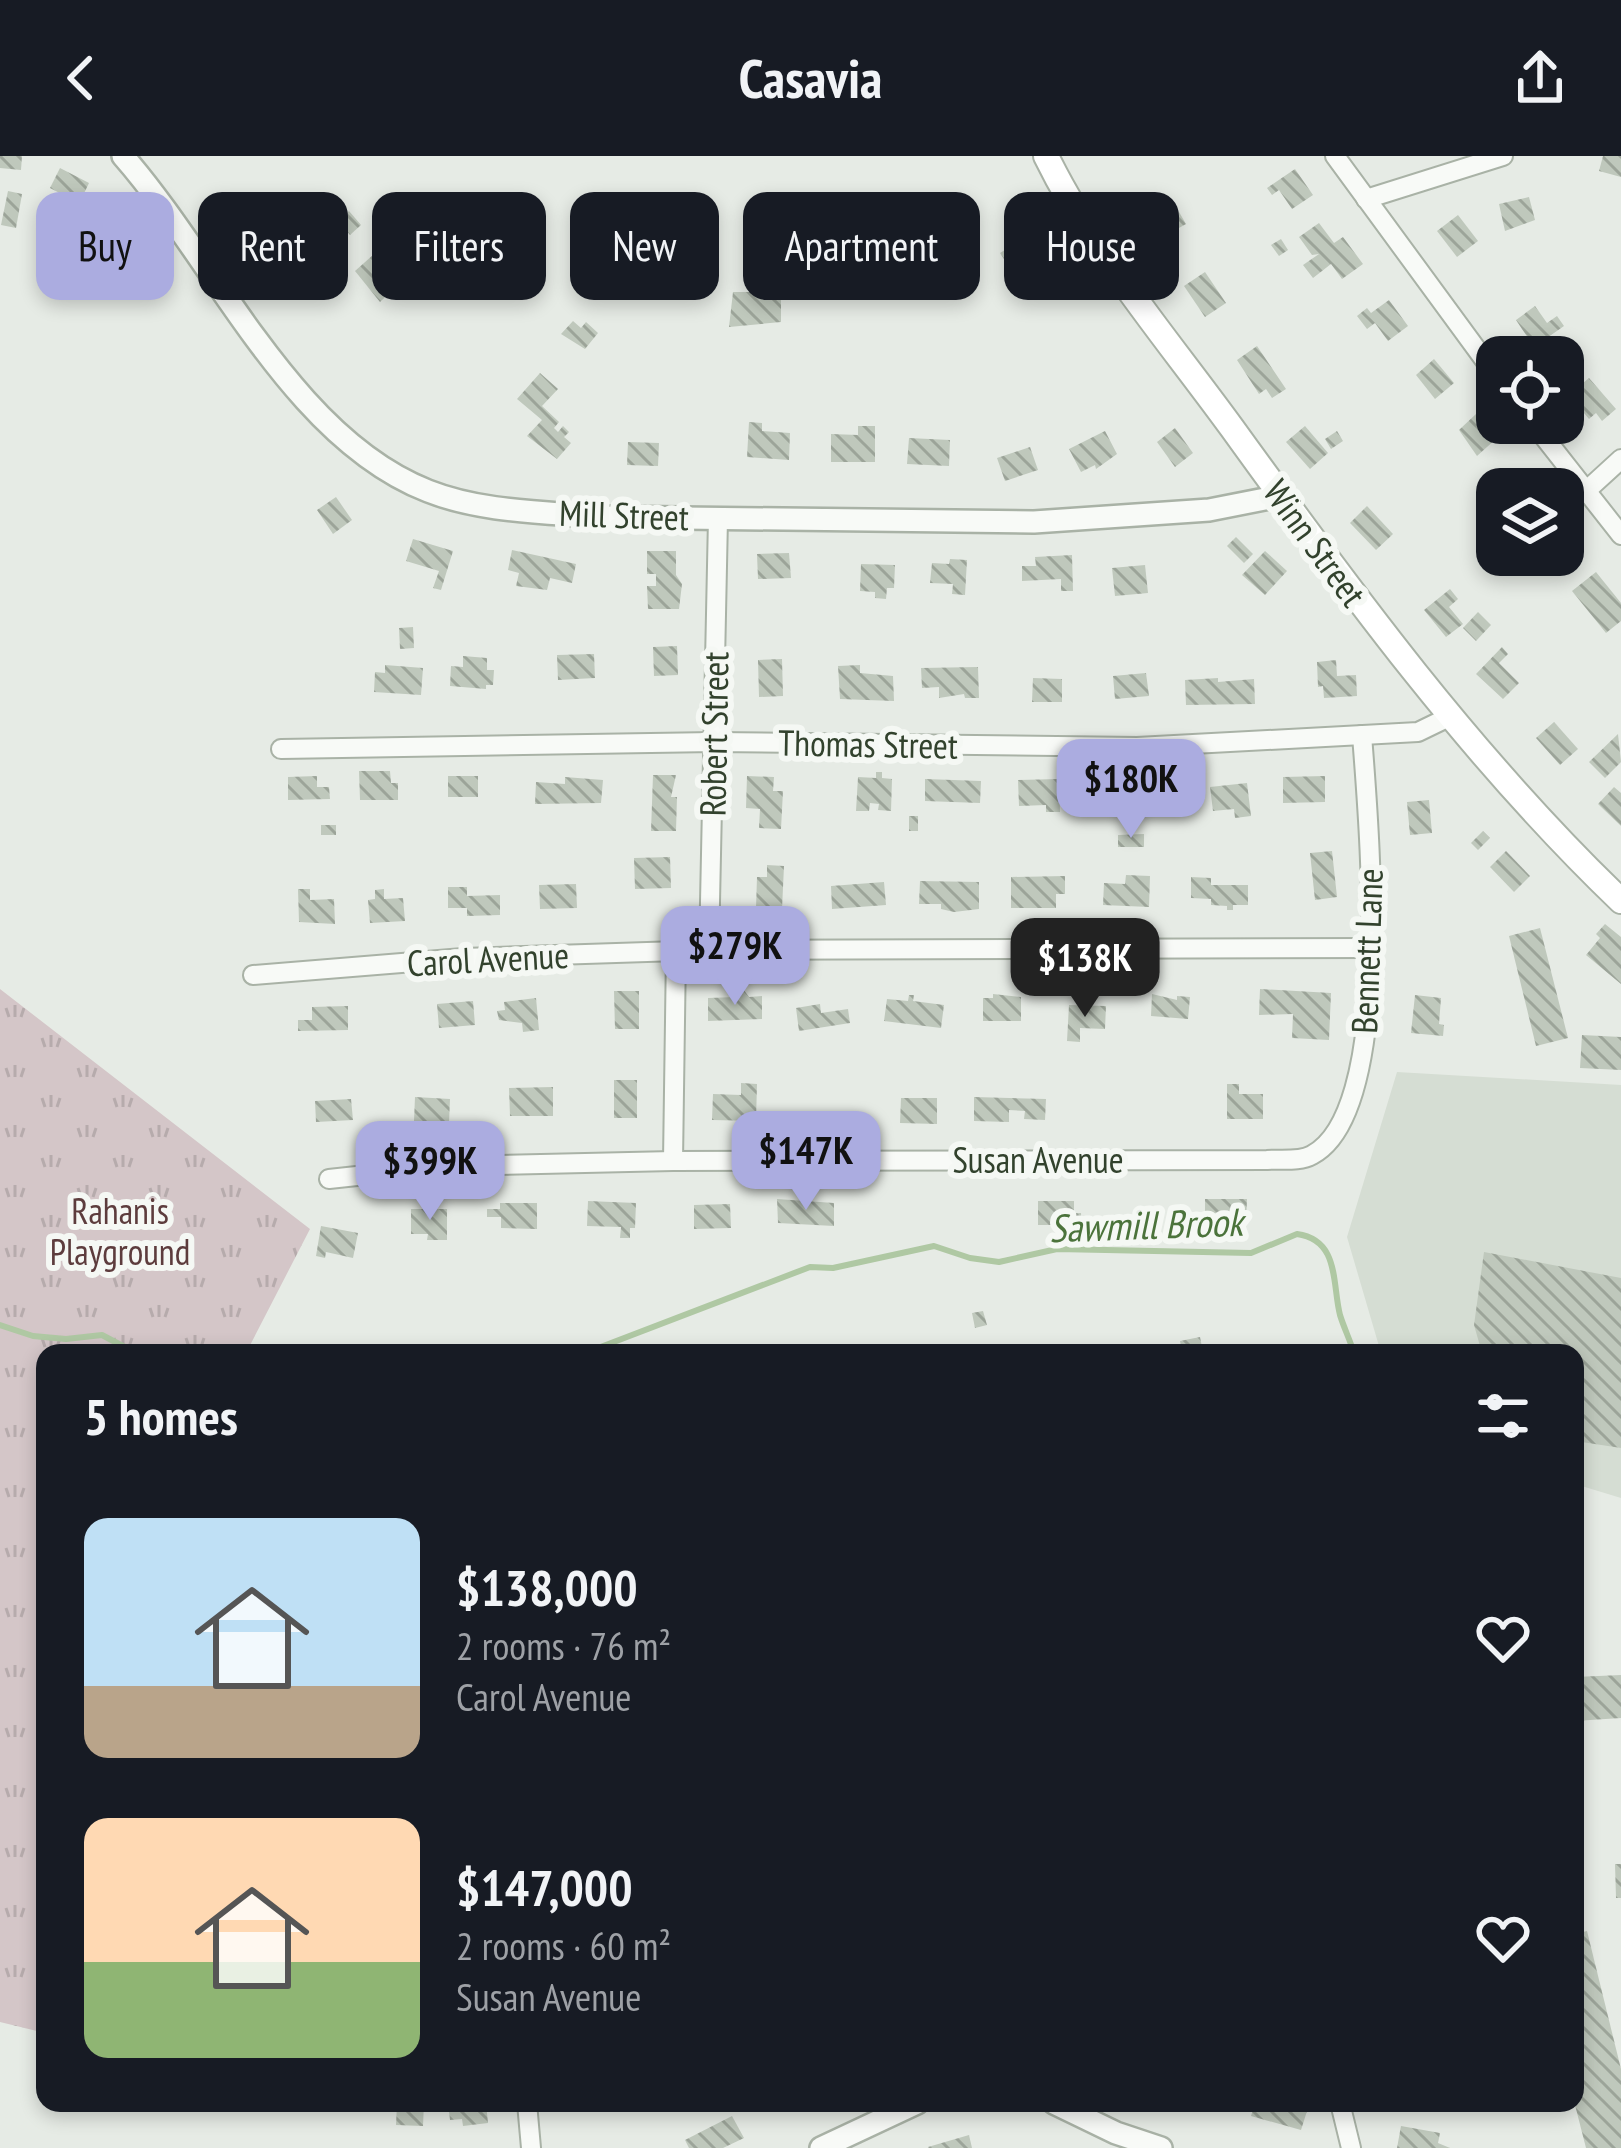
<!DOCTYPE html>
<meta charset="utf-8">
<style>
body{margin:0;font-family:"PT Sans Narrow",sans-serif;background:#242831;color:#f1f3f6;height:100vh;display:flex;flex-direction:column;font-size:45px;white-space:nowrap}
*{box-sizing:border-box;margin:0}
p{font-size:39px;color:#9ea1a6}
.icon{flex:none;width:66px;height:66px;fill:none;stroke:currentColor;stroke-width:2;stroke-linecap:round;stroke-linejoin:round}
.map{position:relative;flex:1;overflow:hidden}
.side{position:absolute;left:36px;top:1188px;width:1548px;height:768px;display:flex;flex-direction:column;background:#171b24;border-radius:24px;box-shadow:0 6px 18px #0003}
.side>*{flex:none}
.hud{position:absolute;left:36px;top:36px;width:1551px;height:108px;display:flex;gap:24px}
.fabs{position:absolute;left:1476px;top:180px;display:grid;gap:24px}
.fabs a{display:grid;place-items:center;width:108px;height:108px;border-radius:24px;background:#171b24;box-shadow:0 6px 18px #0003;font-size:60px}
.price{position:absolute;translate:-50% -102px;padding:0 27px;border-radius:24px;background:#abace0;color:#111;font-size:39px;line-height:78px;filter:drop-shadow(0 3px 6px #0008)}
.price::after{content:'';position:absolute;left:50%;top:72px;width:36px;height:27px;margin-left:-18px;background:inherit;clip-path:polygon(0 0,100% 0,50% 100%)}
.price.current{background:#222;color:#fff}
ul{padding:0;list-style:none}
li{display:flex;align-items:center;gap:36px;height:300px;padding:0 48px}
li span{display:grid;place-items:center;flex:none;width:336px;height:240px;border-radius:24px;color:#555}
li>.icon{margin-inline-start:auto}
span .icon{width:144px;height:144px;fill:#fffc;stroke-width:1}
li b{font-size:51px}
h2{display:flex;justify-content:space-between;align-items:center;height:144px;padding:0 48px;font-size:51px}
.tag{padding:0 42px;border-radius:24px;background:#171b24;box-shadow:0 6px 18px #0003;font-size:42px;line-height:108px}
.tag.current{background:#abace0;color:#111}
header{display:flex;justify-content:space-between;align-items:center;height:156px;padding:0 48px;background:#171b24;font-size:54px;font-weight:800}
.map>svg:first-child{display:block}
.built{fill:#d5ddd3}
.park{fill:url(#park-tufts)}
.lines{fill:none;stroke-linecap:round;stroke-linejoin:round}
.stream{stroke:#afc8a3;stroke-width:6}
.building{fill:url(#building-back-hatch)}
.minor-casing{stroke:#a9b2a6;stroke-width:22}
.tertiary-casing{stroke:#a9b2a6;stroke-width:26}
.secondary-casing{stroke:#a9b2a6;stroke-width:28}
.minor{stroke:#f8faf7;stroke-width:18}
.tertiary{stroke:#f8faf7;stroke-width:21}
.secondary{stroke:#fff;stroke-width:24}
.labels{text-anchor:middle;stroke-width:12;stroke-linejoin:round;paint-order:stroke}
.street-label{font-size:36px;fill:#32422d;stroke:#f5f8f4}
.park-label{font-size:36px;fill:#5d3c3d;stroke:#f5f8f4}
.water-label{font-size:39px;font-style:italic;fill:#4b733b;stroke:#f5f8f4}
</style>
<header><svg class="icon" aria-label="back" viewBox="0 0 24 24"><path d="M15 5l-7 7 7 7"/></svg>Casavia<svg class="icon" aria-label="share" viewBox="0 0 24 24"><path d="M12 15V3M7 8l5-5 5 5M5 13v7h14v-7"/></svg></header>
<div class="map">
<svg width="1621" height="1992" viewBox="0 0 1621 1992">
<defs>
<pattern id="park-tufts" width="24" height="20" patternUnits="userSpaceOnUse" patternTransform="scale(3)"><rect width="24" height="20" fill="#d4c6c8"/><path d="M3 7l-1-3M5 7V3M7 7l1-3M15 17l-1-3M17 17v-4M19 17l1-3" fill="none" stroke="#b6abac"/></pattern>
<pattern id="building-back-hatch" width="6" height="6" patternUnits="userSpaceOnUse" patternTransform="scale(3)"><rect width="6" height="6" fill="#bfc8bc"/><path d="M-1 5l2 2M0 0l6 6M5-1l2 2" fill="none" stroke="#9ca499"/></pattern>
</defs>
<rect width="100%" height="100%" fill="#e6ebe5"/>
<path class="built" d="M1397,916L1621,929V1342L1575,1328V1197H1381L1347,1081Z"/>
<path class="park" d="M0,833L310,1073L246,1197H45V1877L0,1866Z"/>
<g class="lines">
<g class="stream">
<path d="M0,1169L33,1180L66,1183L102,1179L136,1197"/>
<path d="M585,1197L810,1111L833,1112L934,1090L970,1102L999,1106L1057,1093L1251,1097L1297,1078C1340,1084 1332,1128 1340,1159C1344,1172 1350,1184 1354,1197"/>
</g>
</g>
<g class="building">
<path d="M0,0H22L21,14L0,12Z"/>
<path d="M1603,0H1621V21L1599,15Z"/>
<path d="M60,12L89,27L75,56L64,51L69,42L50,32Z"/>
<path d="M1295,13L1313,39L1292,53L1279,34L1272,39L1267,32Z"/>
<path d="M8,35L22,38L16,72L1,69Z"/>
<path d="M1159,40L1171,60L1179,56L1186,68L1156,85L1137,53Z"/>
<path d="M1529,41L1535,64L1505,75L1499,48Z"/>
<path d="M349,55L361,69L350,79L338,65Z"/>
<path d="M1458,59L1478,85L1457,101L1437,75Z"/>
<path d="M1319,67L1334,87L1343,81L1363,108L1342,123L1331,108L1313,122L1303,109L1319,98L1312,99L1299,81Z"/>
<path d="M1281,83L1288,94L1279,100L1271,89Z"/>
<path d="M421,85L432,96L427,101L431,105L415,120L412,115L380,146L355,115L373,99L376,102L381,98L396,114Z"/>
<path d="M1019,85L1034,108L1015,120L1000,97Z"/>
<path d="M1205,116L1226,147L1205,161L1184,130Z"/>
<path d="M733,136H781V166L729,171Z"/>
<path d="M1389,144L1408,170L1388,185L1375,167L1367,173L1357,160L1367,152L1371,157Z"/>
<path d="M1535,150L1547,167L1557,160L1564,170L1534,191L1516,164Z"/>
<path d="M573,165L581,172L586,166L598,177L585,193L561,178Z"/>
<path d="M1257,190L1286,233L1272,242L1266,233L1259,238L1237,204Z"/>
<path d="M1434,203L1454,227L1435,243L1416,219Z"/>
<path d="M540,217L558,233L542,250L559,266L554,272L558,276L563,270L569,276L564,281L571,287L557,303L527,280L542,264L517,243Z"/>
<path d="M1589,222L1616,253L1602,265L1596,257L1589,263L1569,239Z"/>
<path d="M1476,258L1497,282L1477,300L1459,274Z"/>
<path d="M749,266L762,267V275L790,277L789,304L747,301Z"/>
<path d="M858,270H875V306H831V278L858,279Z"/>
<path d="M1305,270L1328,297L1310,313L1286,286Z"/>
<path d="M1175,272L1193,297L1175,311L1157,286Z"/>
<path d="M1105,275L1117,298L1096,313L1095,309L1081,316L1069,293Z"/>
<path d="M1337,275L1343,285L1331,293L1325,283Z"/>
<path d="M909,282L950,284L949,310L907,308Z"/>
<path d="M628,286L659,287L658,310L627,309Z"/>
<path d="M1030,291L1038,314L1005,325L997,302Z"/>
<path d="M336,341L352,364L333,378L317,354Z"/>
<path d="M1367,350L1393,378L1376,394L1350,367Z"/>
<path d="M1563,364L1579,386L1563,397Z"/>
<path d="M1236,381L1253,398L1244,407L1227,390Z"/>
<path d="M413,383L453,395L441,434L433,432L439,415L406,405Z"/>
<path d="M512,394L576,408L572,427L550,422L547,434L516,430L519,417L508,414Z"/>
<path d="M647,395H676V419L682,428L679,453H648L647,430H656V418H647Z"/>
<path d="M1265,395L1287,415L1265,439L1242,419Z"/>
<path d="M789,397L791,422L758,423L757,398Z"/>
<path d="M1072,399L1073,435H1061V423L1022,425V410H1036L1035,401Z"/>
<path d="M950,403L967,404L965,439L952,438L953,428L930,427L932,407L949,408Z"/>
<path d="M861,408L895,409L894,432H887L886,443L875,442V436L860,435Z"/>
<path d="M1145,409L1148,437L1115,440L1112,412Z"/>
<path d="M1596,416L1621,447V465L1606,477L1572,435Z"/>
<path d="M1450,433L1458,443L1449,451L1463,468L1446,481L1424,454Z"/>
<path d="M1478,456L1491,469L1476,485L1463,472Z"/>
<path d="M413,471L414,492L400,493L399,472Z"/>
<path d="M677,490L678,519L654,520L653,491Z"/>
<path d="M1502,491L1508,498L1499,507L1519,527L1503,543L1476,518Z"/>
<path d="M594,498L595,522L558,524L557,499Z"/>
<path d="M463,500L487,502V514H494L493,529H486V533L450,530L451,510L463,511Z"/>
<path d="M782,503L783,540L759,541L758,504Z"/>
<path d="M1336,504L1337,520L1356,519L1357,540L1324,542L1323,530L1318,531L1317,506Z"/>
<path d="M385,509L423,512L421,539L374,536L375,516L385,517Z"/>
<path d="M860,509V517L893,520L894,545L840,543L838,510Z"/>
<path d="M978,511L979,542H965L964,538L939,542V531L922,532L921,512Z"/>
<path d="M1146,517L1149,540L1115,543L1113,520Z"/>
<path d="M1033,522L1062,523V546H1032Z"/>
<path d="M1218,522V526L1254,523L1255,548L1186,549L1185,524Z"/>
<path d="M1554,566L1578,593L1560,609L1536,582Z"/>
<path d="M1618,578L1621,606L1605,622L1589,606Z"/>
<path d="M359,615H390L391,627H398V644H360Z"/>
<path d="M876,616H882V622L892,623L891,655L878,654L879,648L870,647L869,655H856L858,621L876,622Z"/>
<path d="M653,619H676L671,641H677L676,675H651Z"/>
<path d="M317,620V631H329L330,643L288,644V621Z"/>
<rect x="448" y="620" width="30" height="21"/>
<path d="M747,620L774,621L773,635H783L781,673L759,672L760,653L746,652Z"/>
<path d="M1325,620V646L1283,647V621Z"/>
<path d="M565,621L603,624L601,647L535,648L536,626L565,628Z"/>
<path d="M925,623L981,625L980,647L925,645Z"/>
<path d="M1059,623L1060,656H1046V649L1019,650L1018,624Z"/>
<path d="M1109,626H1145V646L1122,643V647H1111V656L1096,655V632H1109Z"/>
<path d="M1247,627L1251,660L1235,662L1234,653L1213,655L1210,631Z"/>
<path d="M1614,631L1621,637V670L1598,648Z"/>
<path d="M1429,644L1432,677L1410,679L1407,646Z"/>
<rect x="909" y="660" width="9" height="15"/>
<rect x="321" y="669" width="15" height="10"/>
<path d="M1483,675L1490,682L1478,694L1471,687Z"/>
<path d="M1144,678V691H1118V679Z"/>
<path d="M1332,695L1337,741L1315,744L1310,697Z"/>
<path d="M1506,695L1530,720L1514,736L1490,711Z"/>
<path d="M670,701L671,732L635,733L634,702Z"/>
<path d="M767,709L784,710L782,753L756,752L757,721H767Z"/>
<path d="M1126,719L1150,720L1149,751L1103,749L1104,727L1125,728Z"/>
<path d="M1065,720V738H1056V752H1011V721Z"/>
<path d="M1191,721L1211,722V729H1248V749H1233V754H1227V750L1211,749V743L1191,742Z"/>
<path d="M920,725L979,726V753L954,756L941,753V748H919Z"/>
<path d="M884,726L886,749L832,753L831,730Z"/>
<path d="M576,728L577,752L540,753L539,729Z"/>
<path d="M448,731H467V740L500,739V759L467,760V752H448Z"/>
<path d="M298,733H310V744L334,743L335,768L299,766Z"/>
<path d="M384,733V743L403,742L405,765L370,767L368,744L375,743V734Z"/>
<path d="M1605,768L1621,781V828L1586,799L1600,782L1596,778Z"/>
<path d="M1540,772L1568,882L1536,890L1509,780Z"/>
<path d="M743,833L749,841L762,840V863L708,865V842L736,841Z"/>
<path d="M1260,833L1331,837L1329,884L1292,882L1293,858L1259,859Z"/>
<path d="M614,835H639V873H615Z"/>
<path d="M993,838L1021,841V865H983V842H993Z"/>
<path d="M1152,838L1177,844V840L1190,841L1188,863L1151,860Z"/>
<path d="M909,839H914L913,845L944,849L941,872L884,865L887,843L908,845Z"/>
<path d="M1415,839L1441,842L1439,868L1444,869L1443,880L1411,877Z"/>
<path d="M536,842L539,874L523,876L522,867L499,864L497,855L505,854L504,846Z"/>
<path d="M473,845L475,869L439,872L437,848Z"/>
<path d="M820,848L821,857L848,853L850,867L799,875L796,852Z"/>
<path d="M1069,849L1106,850L1105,873L1080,872V886L1067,885Z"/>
<path d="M348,850V874L298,875V864H312V851Z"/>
<path d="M1582,879L1621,881V914L1580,912Z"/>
<rect x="614" y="924" width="23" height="38"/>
<path d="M741,927L757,928L756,965L712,964L713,938L741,939Z"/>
<path d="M1227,928H1239V938H1263V963H1227Z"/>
<path d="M553,931V960H510L509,932Z"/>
<path d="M415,941L450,943L449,967L414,965Z"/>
<path d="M974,941L1046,943L1045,964L1024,963L1025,955L1009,954V966L974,965Z"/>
<path d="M901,942H937V968L900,967Z"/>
<path d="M351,943L353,964L316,966L315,945Z"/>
<path d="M777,1043L834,1047V1070L778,1067Z"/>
<path d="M1205,1043H1247L1246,1068H1220V1078L1205,1079Z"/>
<path d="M588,1045L636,1047L635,1072H630V1082H620L621,1071L587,1070Z"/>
<path d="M1038,1045H1074V1057H1081L1082,1076H1073L1072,1069H1038Z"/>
<path d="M500,1047H537V1073L501,1072V1061H487V1053H500Z"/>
<path d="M730,1048L731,1072L694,1073V1049Z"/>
<path d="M411,1053H447V1084H427L428,1078H411Z"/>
<path d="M321,1070L358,1077L353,1102L326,1096L325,1102L316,1100Z"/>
<path d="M1484,1096L1621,1122V1292L1575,1285V1197H1482L1474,1169Z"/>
<path d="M983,1155L987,1169L975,1172L972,1157Z"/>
<path d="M1200,1181L1202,1191L1182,1195L1180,1185Z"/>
<path d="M1575,1365L1584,1367L1577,1403H1575Z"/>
<path d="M1621,1519V1562L1575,1565V1521Z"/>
<path d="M1615,1708H1621V1742H1616Z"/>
<path d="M1587,1775L1621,1913V1992H1586L1575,1949V1778Z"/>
<path d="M397,1947H424L423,1970L396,1969Z"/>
<path d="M448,1947H486L488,1967L463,1970L462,1963L450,1964Z"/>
<path d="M1255,1947H1292L1308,1952L1301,1974L1251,1960Z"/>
<path d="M732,1960L744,1982L723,1992H689L685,1984Z"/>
<path d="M1401,1970L1440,1977L1438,1987L1450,1992H1397Z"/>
<path d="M969,1979L972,1992H929L928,1991Z"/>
</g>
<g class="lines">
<g class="minor-casing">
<g id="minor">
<path d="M1335,0L1497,221"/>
<path d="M1366,43L1503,0"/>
<path d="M1533,267L1621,379"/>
<path d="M1586,335L1621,303"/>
<path d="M281,593L714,586L1137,591L1418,576L1451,560"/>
<path d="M709,794L718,362"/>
<path d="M253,819L463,802L709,794L1370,792"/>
<path d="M673,1005L676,795"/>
<path d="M329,1023L449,1010L673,1005L1267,1004C1281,1003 1300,1006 1312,999C1396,955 1368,661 1362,579"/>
<path d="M527,1947L531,1992"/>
<path d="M1340,1947L1351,1992"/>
</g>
</g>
<g class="tertiary-casing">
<g id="tertiary">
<path d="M123,0C216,106 292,282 428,335C481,356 544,356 600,361L1034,366L1209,354L1280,340"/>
<path d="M1054,1947L1116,1977L1161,1992"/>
<path d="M821,1992L917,1947"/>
</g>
</g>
<g class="secondary-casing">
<path id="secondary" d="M1046,0C1094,98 1168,184 1232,272C1351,437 1473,603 1621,745"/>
</g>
<use href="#minor" class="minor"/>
<use href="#tertiary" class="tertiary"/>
<use href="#secondary" class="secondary"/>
</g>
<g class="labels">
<g class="street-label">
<text transform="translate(624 359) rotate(2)" y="13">Mill Street</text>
<text transform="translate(1315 387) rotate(54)" y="13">Winn Street</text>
<text transform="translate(714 578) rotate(-89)" y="13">Robert Street</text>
<text transform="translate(868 588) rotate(1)" y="13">Thomas Street</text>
<text transform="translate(1367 795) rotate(-88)" y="13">Bennett Lane</text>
<text transform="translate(488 803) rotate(-3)" y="13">Carol Avenue</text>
<text x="1038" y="1017">Susan Avenue</text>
</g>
<g class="park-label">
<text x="120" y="1068">Rahanis<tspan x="120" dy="41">Playground</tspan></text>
</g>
<g class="water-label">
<text transform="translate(1146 1069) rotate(-2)" y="14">Sawmill Brook</text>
</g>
</g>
</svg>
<div class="fabs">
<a><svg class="icon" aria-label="locate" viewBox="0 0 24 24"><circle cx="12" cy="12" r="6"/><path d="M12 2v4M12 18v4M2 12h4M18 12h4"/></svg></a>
<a><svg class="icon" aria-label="layers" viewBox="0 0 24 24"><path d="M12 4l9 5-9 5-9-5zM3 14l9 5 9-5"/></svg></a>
</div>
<b class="price" style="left:1131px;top:685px">$180K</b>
<b class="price" style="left:735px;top:852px">$279K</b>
<b class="price current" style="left:1085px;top:864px">$138K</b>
<b class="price" style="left:806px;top:1057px">$147K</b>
<b class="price" style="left:430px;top:1067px">$399K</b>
<div class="hud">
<a class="tag current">Buy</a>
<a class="tag">Rent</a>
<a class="tag">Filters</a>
<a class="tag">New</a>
<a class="tag">Apartment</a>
<a class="tag">House</a>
</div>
<section class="side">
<h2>5 homes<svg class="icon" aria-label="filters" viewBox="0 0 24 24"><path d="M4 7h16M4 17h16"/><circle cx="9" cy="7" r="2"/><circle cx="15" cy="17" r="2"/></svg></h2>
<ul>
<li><span style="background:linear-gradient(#bfe0f5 70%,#b9a48a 0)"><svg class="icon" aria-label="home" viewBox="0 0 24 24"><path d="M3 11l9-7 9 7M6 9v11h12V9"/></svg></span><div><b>$138,000</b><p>2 rooms · 76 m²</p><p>Carol Avenue</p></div><svg class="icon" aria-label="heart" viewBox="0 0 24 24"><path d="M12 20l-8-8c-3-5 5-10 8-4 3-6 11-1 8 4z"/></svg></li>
<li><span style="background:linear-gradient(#ffd9b3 60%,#8fb573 0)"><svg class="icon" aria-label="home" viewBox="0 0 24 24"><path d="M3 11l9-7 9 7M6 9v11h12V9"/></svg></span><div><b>$147,000</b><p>2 rooms · 60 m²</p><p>Susan Avenue</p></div><svg class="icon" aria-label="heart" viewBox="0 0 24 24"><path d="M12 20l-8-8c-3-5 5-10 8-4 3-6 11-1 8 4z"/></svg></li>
</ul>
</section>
</div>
